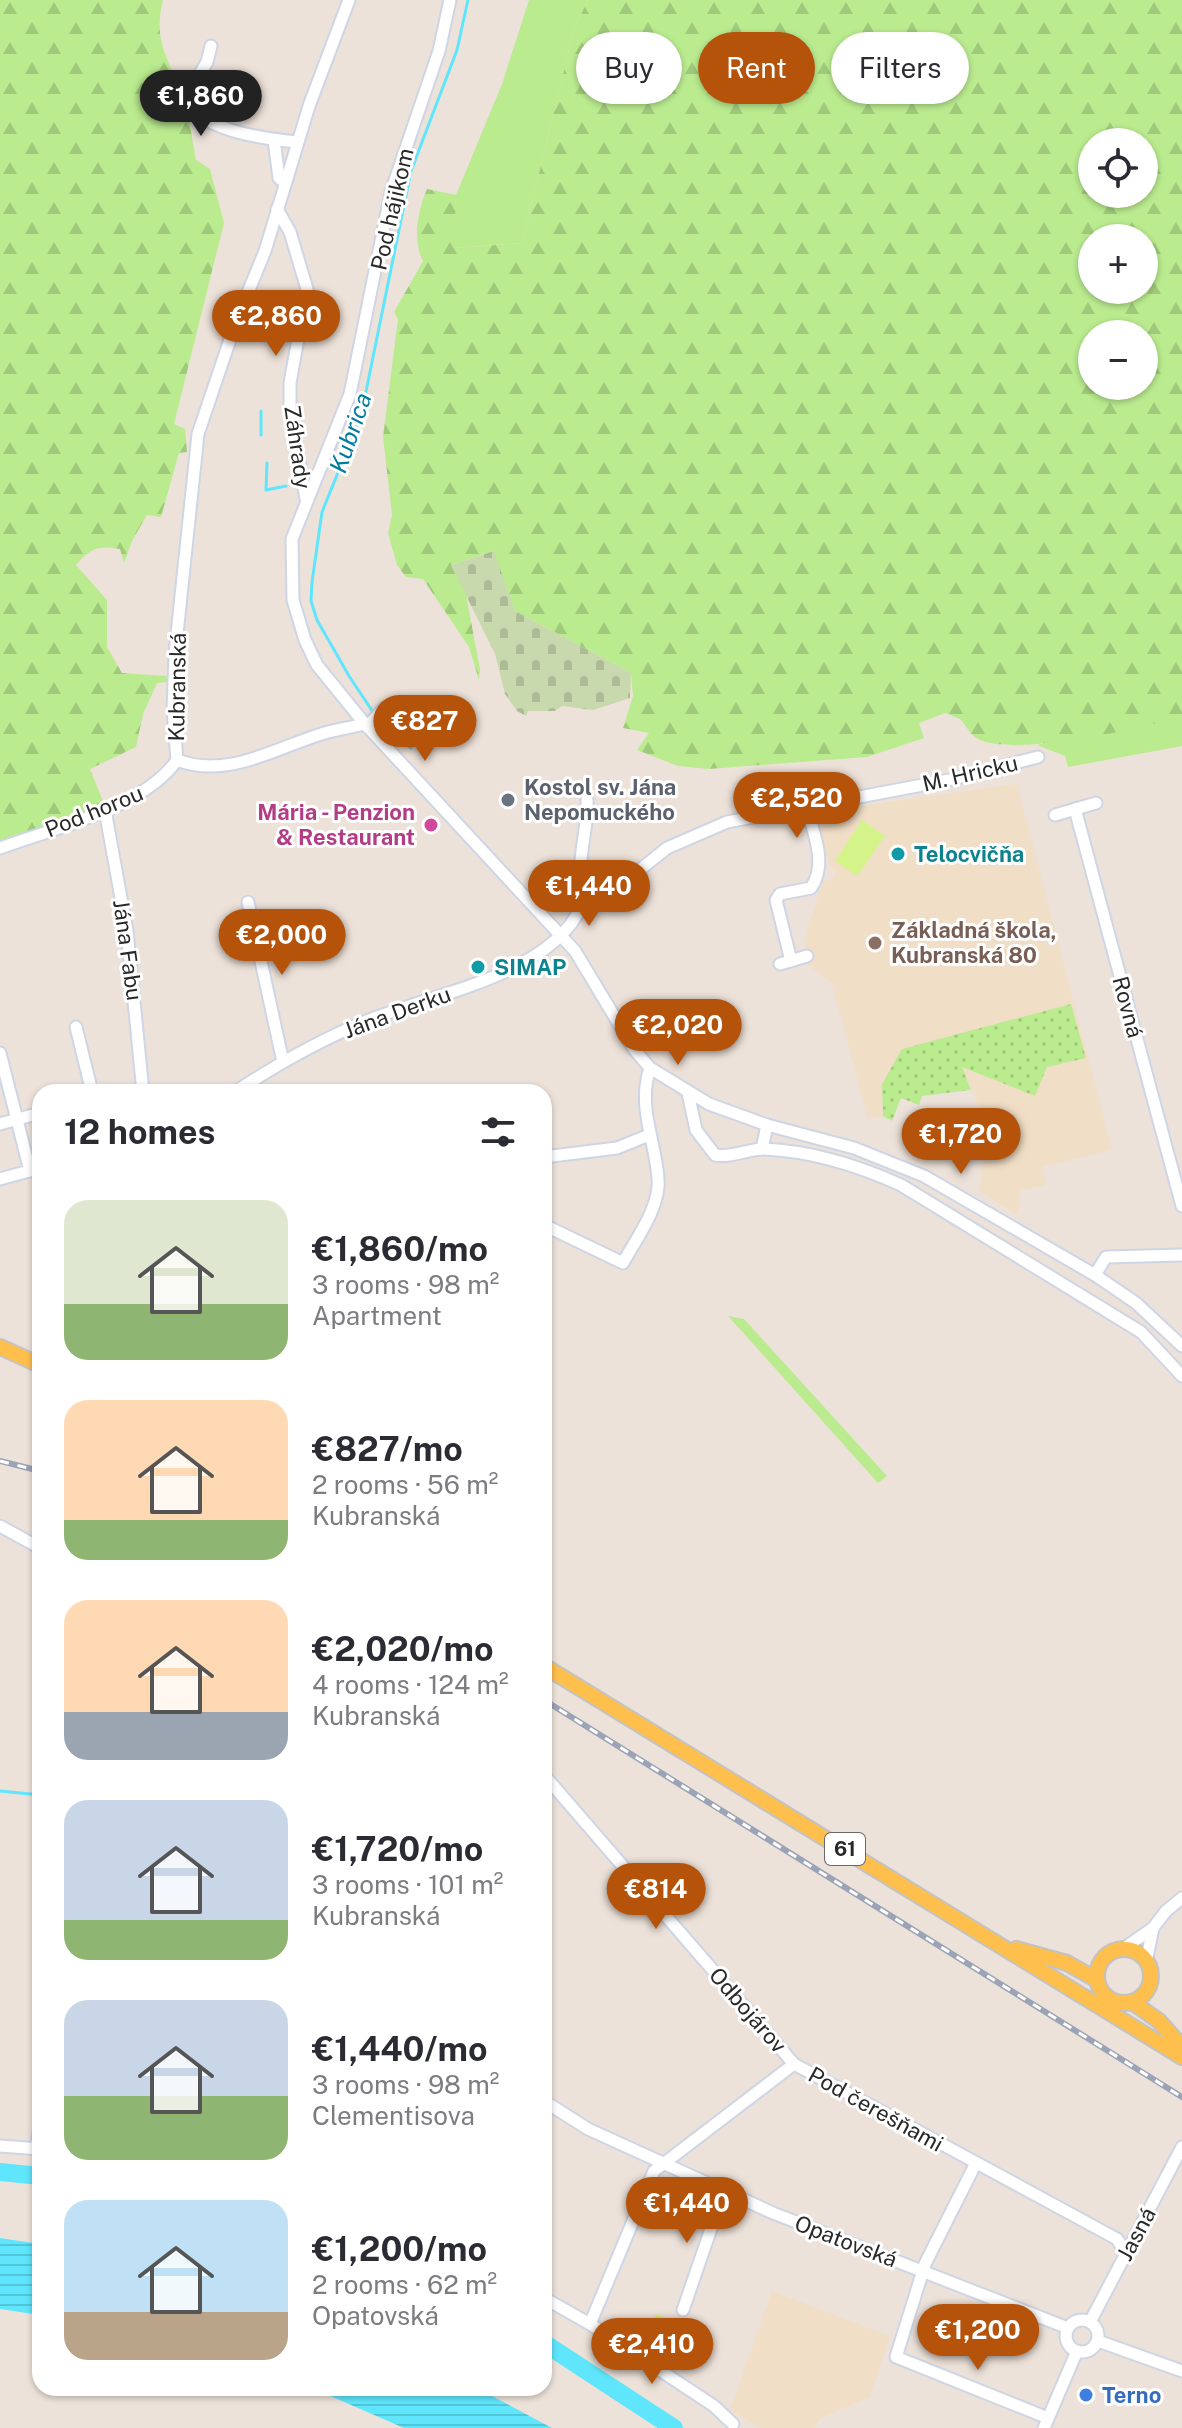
<!DOCTYPE html>
<meta charset="utf-8">
<style>
body{margin:0;font-family:"Public Sans",sans-serif;background:#f2f2f3;color:#2b2b33;height:100vh;display:flex;flex-direction:column;font-size:30px;white-space:nowrap}
*{box-sizing:border-box;margin:0}
p{font-size:26px;color:#7c7c81}
.icon{flex:none;width:44px;height:44px;fill:none;stroke:currentColor;stroke-width:2;stroke-linecap:round;stroke-linejoin:round}
.map{position:relative;flex:1;overflow:hidden}
.panel{position:absolute;left:32px;top:1084px;width:520px;height:1312px;display:flex;flex-direction:column;background:#fff;border-radius:24px;box-shadow:0 2px 6px #0004}
.panel>*{flex:none}
.banner{position:absolute;left:576px;top:32px;width:486px;height:72px;display:flex;gap:16px}
.controls{position:absolute;left:1078px;top:128px;display:grid;gap:16px}
.controls a{display:grid;place-items:center;width:80px;height:80px;border-radius:50%;background:#fff;box-shadow:0 2px 6px #0004;font-size:40px}
.price{position:absolute;translate:-50% -68px;padding:0 18px;border-radius:28px;background:#b45309;color:#fff;font-size:26px;line-height:52px;filter:drop-shadow(0 2px 4px #0008)}
.price::after{content:'';position:absolute;left:50%;top:48px;width:24px;height:18px;margin-left:-12px;background:inherit;clip-path:polygon(0 0,100% 0,50% 100%)}
.price.active{background:#222;color:#fff}
ul{padding:0;list-style:none}
li{display:flex;align-items:center;gap:24px;height:200px;padding:0 32px}
li span{display:grid;place-items:center;flex:none;width:224px;height:160px;border-radius:24px;color:#555}
li>.icon{margin-inline-start:auto}
span .icon{width:96px;height:96px;fill:#fffc;stroke-width:1}
li b{font-size:34px}
h2{display:flex;justify-content:space-between;align-items:center;height:96px;padding:0 32px;font-size:34px}
.chip{padding:0 28px;border-radius:36px;background:#fff;box-shadow:0 2px 6px #0004;font-size:28px;line-height:72px}
.chip.active{background:#b45309;color:#fff}
.map>svg:first-child{display:block}
.education{fill:#f1dec6}
.grass{fill:#baeb8f}
.forest{fill:url(#forest-firs);fill-rule:evenodd}
.cemetery{fill:url(#cemetery-stones)}
.park{fill:url(#park-dots)}
.pitch{fill:#d4f389}
.water{fill:url(#water-rules)}
.lines{fill:none;stroke-linecap:round;stroke-linejoin:round}
.stream{stroke:#5fe6fc;stroke-width:3}
.river{stroke:#5fe6fc;stroke-width:18}
.minor-casing{stroke:#ced5e4;stroke-width:15}
.major-casing{stroke:#c3c3c3;stroke-width:18}
.minor{stroke:#fff;stroke-width:11}
.major{stroke:#ffbf4c;stroke-width:14}
.rail-casing{stroke:#9ba3b6;stroke-width:6}
.rail{stroke:#fff;stroke-width:3;stroke-dasharray:9;stroke-linecap:butt}
.worship-dot{fill:#6b7280;stroke:#fff;stroke-width:3}
.hotel-dot{fill:#d1479c;stroke:#fff;stroke-width:3}
.culture-dot{fill:#0f9aa8;stroke:#fff;stroke-width:3}
.education-dot{fill:#8d6e63;stroke:#fff;stroke-width:3}
.shop-dot{fill:#3f7fe0;stroke:#fff;stroke-width:3}
.labels{text-anchor:middle;stroke-width:6;stroke-linejoin:round;paint-order:stroke}
.shield{fill:#fff;stroke:#696969;stroke-width:2}
.shield-label{font-size:20px;font-weight:bold;fill:#292929}
.street-label{font-size:22px;fill:#292929;stroke:#fff}
.worship-label{font-size:22px;font-weight:bold;fill:#5b616d;stroke:#fff;text-anchor:start}
.hotel-label{font-size:22px;font-weight:bold;fill:#b23c85;stroke:#fff;text-anchor:end}
.culture-label{font-size:22px;font-weight:bold;fill:#0d838f;stroke:#fff;text-anchor:start}
.education-label{font-size:22px;font-weight:bold;fill:#785e54;stroke:#fff;text-anchor:start}
.shop-label{font-size:22px;font-weight:bold;fill:#366cbe;stroke:#fff;text-anchor:start}
.water-label{font-size:24px;font-style:italic;fill:#017c9f;stroke:#fff}
</style>
<div class="map">
<svg width="1182" height="2428" viewBox="0 0 1182 2428">
<defs>
<pattern id="forest-firs" width="22" height="20" patternUnits="userSpaceOnUse" patternTransform="scale(2)"><rect width="22" height="20" fill="#baeb8f"/><path d="M5 1l3.5 6h-7zM16 11l3.5 6h-7z" fill="#a0ca7b"/></pattern>
<pattern id="cemetery-stones" width="16" height="16" patternUnits="userSpaceOnUse" patternTransform="scale(2)"><rect width="16" height="16" fill="#c9d9ae"/><path d="M2 7V4a2 2 0 0 1 4 0v3zM10 15v-3a2 2 0 0 1 4 0v3z" fill="#adba96"/></pattern>
<pattern id="park-dots" width="8" height="8" patternUnits="userSpaceOnUse" patternTransform="scale(2)"><rect width="8" height="8" fill="#baeb8f"/><path d="M2 2h.1M6 6h.1" fill="none" stroke="#a0ca7b" stroke-width="1.8" stroke-linecap="round"/></pattern>
<pattern id="water-rules" width="6" height="5" patternUnits="userSpaceOnUse" patternTransform="scale(2)"><rect width="6" height="5" fill="#5fe6fc"/><path d="M0 2.5h6" fill="none" stroke="#53c5d8"/></pattern>
</defs>
<rect width="100%" height="100%" fill="#ede2d9"/>
<g class="education">
<path d="M1017,784L1112,1150L1042,1167L1046,1185L1020,1191L1018,1215L979,1191L988,1126L948,1037L882,1084L883,1116L868,1119L832,984L803,961L808,927L823,880L830,881L836,873L829,865L817,822L825,821L824,811Z"/>
<path d="M772,2291L890,2336L870,2397L819,2419L815,2428H760L730,2410Z"/>
</g>
<g class="grass">
<path d="M529,0H588L574,29L522,243L453,248L456,195L502,84Z"/>
<path d="M1182,716V746L1068,767L1065,756L1037,745Z"/>
<path d="M728,1316L744,1319L887,1476L878,1483Z"/>
</g>
<g class="forest">
<path d="M0,0H163C152,42 170,60 183,97C190,117 192,140 196,160L210,169L224,223L174,424L185,429L187,452L179,453L161,517L147,515L132,541L124,563L120,549C99,545 90,548 76,565L107,600V647L122,673L167,676V682L157,683L143,714L136,747L90,769L104,804L0,844Z"/>
<path d="M588,0H1182V716C1140,729 1018,756 980,740C968,734 968,727 960,719L945,713L919,723L924,738L867,757L709,769L678,766L637,750L649,733L623,728L633,696L631,673L515,611L493,551L451,565L466,594L480,670L479,680L469,647L423,579L406,577L397,565L388,533L392,515L383,437L398,319L394,312L423,261C412,240 418,210 427,189L456,195L454,248L522,243L574,29ZM1092,142H1144V194H1092ZM1092,238H1144V290H1092ZM1092,334H1144V386H1092Z"/>
</g>
<path class="cemetery" d="M494,551L515,611L631,673L630,698L593,710L562,706L555,711H528L526,716L517,711L505,694L495,654L451,565Z"/>
<path class="park" d="M1071,1004L1086,1058L1047,1067L1035,1096L962,1067L971,1090L922,1096L919,1105L901,1098L892,1121L883,1116L882,1084L902,1049Z"/>
<g class="pitch">
<path d="M862,820L885,836L857,876L835,861Z"/>
<path d="M656,2314L674,2321L662,2352L644,2346Z"/>
</g>
<g class="water">
<path d="M0,2238L40,2244V2315L0,2309Z"/>
<path d="M312,2388H477L552,2428H404Z"/>
</g>
<g class="lines">
<g class="stream">
<path d="M261,435V411"/>
<path d="M267,463L266,490L286,486"/>
<path d="M411,748L379,721L349,676L317,620L311,601L312,582L322,512L361,416L411,171L457,50L468,0"/>
<path d="M0,1791L40,1795"/>
</g>
<g class="river">
<path d="M0,2172L40,2176"/>
<path d="M544,2343L674,2428"/>
</g>
<g class="minor-casing">
<g id="minor">
<path d="M450,0L439,51L391,192L350,394L292,539L293,600L305,640L317,665L365,724L575,951L634,1049L650,1068L709,1104L767,1125L854,1148L924,1176L1095,1275L1136,1303L1182,1346"/>
<path d="M211,46L207,62L188,94C191,131 268,139 297,142"/>
<path d="M274,140L279,178L284,182"/>
<path d="M277,209L290,232L307,289L290,383V409L306,499"/>
<path d="M367,727L383,709"/>
<path d="M177,760L173,711L175,653L198,434L237,319L265,251L309,106L349,0"/>
<path d="M177,760C229,780 278,746 328,732C340,729 352,727 365,724"/>
<path d="M1075,809L1182,1206"/>
<path d="M105,810L127,931L143,1092"/>
<path d="M1055,815L1096,803"/>
<path d="M0,848C54,828 144,808 177,760"/>
<path d="M585,896C573,867 589,830 587,800"/>
<path d="M248,902L283,1062"/>
<path d="M791,961L776,900L780,894L811,888C828,863 813,834 807,807"/>
<path d="M780,964L807,956"/>
<path d="M76,1027L92,1092"/>
<path d="M0,1053L30,1171"/>
<path d="M235,1092C276,1065 318,1041 364,1022C430,994 563,974 585,896L626,881L667,848L727,822L949,780L1038,757"/>
<path d="M688,1093L696,1130L715,1155C731,1158 748,1149 764,1149C811,1151 859,1166 901,1185L1141,1332L1182,1376"/>
<path d="M0,1124L40,1113"/>
<path d="M762,1149L767,1125"/>
<path d="M544,1157L617,1148L649,1135"/>
<path d="M0,1179L40,1168"/>
<path d="M544,1225L623,1263C636,1239 661,1206 658,1178C655,1139 637,1107 650,1068"/>
<path d="M1095,1275L1106,1257L1182,1255"/>
<path d="M0,1526L40,1548"/>
<path d="M544,1775L794,2064L1117,2239L1126,2253"/>
<path d="M1123,1949L1153,1928L1166,1911L1182,1898"/>
<path d="M1146,1962L1153,1928"/>
<path d="M544,2101L588,2129L773,2213L1068,2328"/>
<path d="M0,2146L40,2149"/>
<path d="M36,2148L40,2126"/>
<path d="M976,2163L925,2264L896,2357L1048,2418"/>
<path d="M544,2298L590,2324L654,2171L794,2064"/>
<path d="M683,2310L724,2191"/>
<circle cx="1082" cy="2336" r="16"/>
<path d="M1090,2322L1182,2147"/>
<path d="M590,2324L714,2406L733,2424"/>
<path d="M1098,2341L1182,2371"/>
<path d="M1044,2428L1077,2351"/>
</g>
</g>
<g class="major-casing">
<g id="major">
<path d="M0,1347L40,1365"/>
<path d="M544,1666L1182,2057"/>
<path d="M1016,1949L1067,1963L1097,1980"/>
<circle cx="1124" cy="1976" r="27"/>
<path d="M1132,2002L1159,2021L1182,2047"/>
</g>
</g>
<use href="#minor" class="minor"/>
<use href="#major" class="major"/>
<g class="rail-casing">
<g id="rail">
<path d="M0,1461L40,1471"/>
<path d="M544,1700L1182,2097"/>
</g>
</g>
<use href="#rail" class="rail"/>
</g>
<circle class="worship-dot" cx="508" cy="800" r="8"/>
<circle class="hotel-dot" cx="431" cy="825" r="8"/>
<g class="culture-dot">
<circle cx="898" cy="854" r="8"/>
<circle cx="478" cy="967" r="8"/>
</g>
<circle class="education-dot" cx="875" cy="943" r="8"/>
<circle class="shop-dot" cx="1086" cy="2395" r="8"/>
<g class="labels">
<rect class="shield" x="825" y="1833" width="40" height="32" rx="6"/>
<g class="shield-label">
<text x="845" y="1856">61</text>
</g>
<g class="street-label">
<text transform="translate(392 209) rotate(-77)" y="8">Pod hájikom</text>
<text transform="translate(298 447) rotate(82)" y="8">Záhrady</text>
<text transform="translate(177 687) rotate(-89)" y="8">Kubranská</text>
<text transform="translate(970 773) rotate(-13)" y="8">M. Hricku</text>
<text transform="translate(94 811) rotate(-22)" y="8">Pod horou</text>
<text transform="translate(128 950) rotate(82)" y="8">Jána Fabu</text>
<text transform="translate(1128 1007) rotate(75)" y="8">Rovná</text>
<text transform="translate(397 1012) rotate(-20)" y="8">Jána Derku</text>
<text transform="translate(748 2010) rotate(49)" y="8">Odbojárov</text>
<text transform="translate(876 2109) rotate(29)" y="8">Pod čerešňami</text>
<text transform="translate(1136 2234) rotate(-62)" y="8">Jasná</text>
<text transform="translate(846 2241) rotate(21)" y="8">Opatovská</text>
</g>
<g class="worship-label">
<text x="524" y="795">Kostol sv. Jána<tspan x="524" dy="25">Nepomuckého</tspan></text>
</g>
<g class="hotel-label">
<text x="415" y="820">Mária - Penzion<tspan x="415" dy="25">&amp; Restaurant</tspan></text>
</g>
<g class="culture-label">
<text x="914" y="862">Telocvičňa</text>
<text x="494" y="975">SIMAP</text>
</g>
<g class="education-label">
<text x="891" y="938">Základná škola,<tspan x="891" dy="25">Kubranská 80</tspan></text>
</g>
<g class="shop-label">
<text x="1102" y="2403">Terno</text>
</g>
<g class="water-label">
<text transform="translate(351 433) rotate(-71)" y="8">Kubrica</text>
</g>
</g>
</svg>
<div class="controls">
<a><svg class="icon" aria-label="locate" viewBox="0 0 24 24"><circle cx="12" cy="12" r="6"/><path d="M12 2v4M12 18v4M2 12h4M18 12h4"/></svg></a>
<a>+</a>
<a>−</a>
</div>
<b class="price active" style="left:201px;top:138px">€1,860</b>
<b class="price" style="left:276px;top:358px">€2,860</b>
<b class="price" style="left:425px;top:763px">€827</b>
<b class="price" style="left:797px;top:840px">€2,520</b>
<b class="price" style="left:589px;top:928px">€1,440</b>
<b class="price" style="left:282px;top:977px">€2,000</b>
<b class="price" style="left:678px;top:1067px">€2,020</b>
<b class="price" style="left:961px;top:1176px">€1,720</b>
<b class="price" style="left:656px;top:1931px">€814</b>
<b class="price" style="left:687px;top:2245px">€1,440</b>
<b class="price" style="left:978px;top:2372px">€1,200</b>
<b class="price" style="left:652px;top:2386px">€2,410</b>
<div class="banner">
<a class="chip">Buy</a>
<a class="chip active">Rent</a>
<a class="chip">Filters</a>
</div>
<section class="panel">
<h2>12 homes<svg class="icon" aria-label="filters" viewBox="0 0 24 24"><path d="M4 7h16M4 17h16"/><circle cx="9" cy="7" r="2"/><circle cx="15" cy="17" r="2"/></svg></h2>
<ul>
<li><span style="background:linear-gradient(#dfe7d0 65%,#8fb573 0)"><svg class="icon" aria-label="home" viewBox="0 0 24 24"><path d="M3 11l9-7 9 7M6 9v11h12V9"/></svg></span><div><b>€1,860/mo</b><p>3 rooms · 98 m²</p><p>Apartment</p></div></li>
<li><span style="background:linear-gradient(#ffd9b3 75%,#8fb573 0)"><svg class="icon" aria-label="home" viewBox="0 0 24 24"><path d="M3 11l9-7 9 7M6 9v11h12V9"/></svg></span><div><b>€827/mo</b><p>2 rooms · 56 m²</p><p>Kubranská</p></div></li>
<li><span style="background:linear-gradient(#ffd9b3 70%,#9aa5b1 0)"><svg class="icon" aria-label="home" viewBox="0 0 24 24"><path d="M3 11l9-7 9 7M6 9v11h12V9"/></svg></span><div><b>€2,020/mo</b><p>4 rooms · 124 m²</p><p>Kubranská</p></div></li>
<li><span style="background:linear-gradient(#c9d6e8 75%,#8fb573 0)"><svg class="icon" aria-label="home" viewBox="0 0 24 24"><path d="M3 11l9-7 9 7M6 9v11h12V9"/></svg></span><div><b>€1,720/mo</b><p>3 rooms · 101 m²</p><p>Kubranská</p></div></li>
<li><span style="background:linear-gradient(#c9d6e8 60%,#8fb573 0)"><svg class="icon" aria-label="home" viewBox="0 0 24 24"><path d="M3 11l9-7 9 7M6 9v11h12V9"/></svg></span><div><b>€1,440/mo</b><p>3 rooms · 98 m²</p><p>Clementisova</p></div></li>
<li><span style="background:linear-gradient(#bfe0f5 70%,#b9a48a 0)"><svg class="icon" aria-label="home" viewBox="0 0 24 24"><path d="M3 11l9-7 9 7M6 9v11h12V9"/></svg></span><div><b>€1,200/mo</b><p>2 rooms · 62 m²</p><p>Opatovská</p></div></li>
</ul>
</section>
</div>
